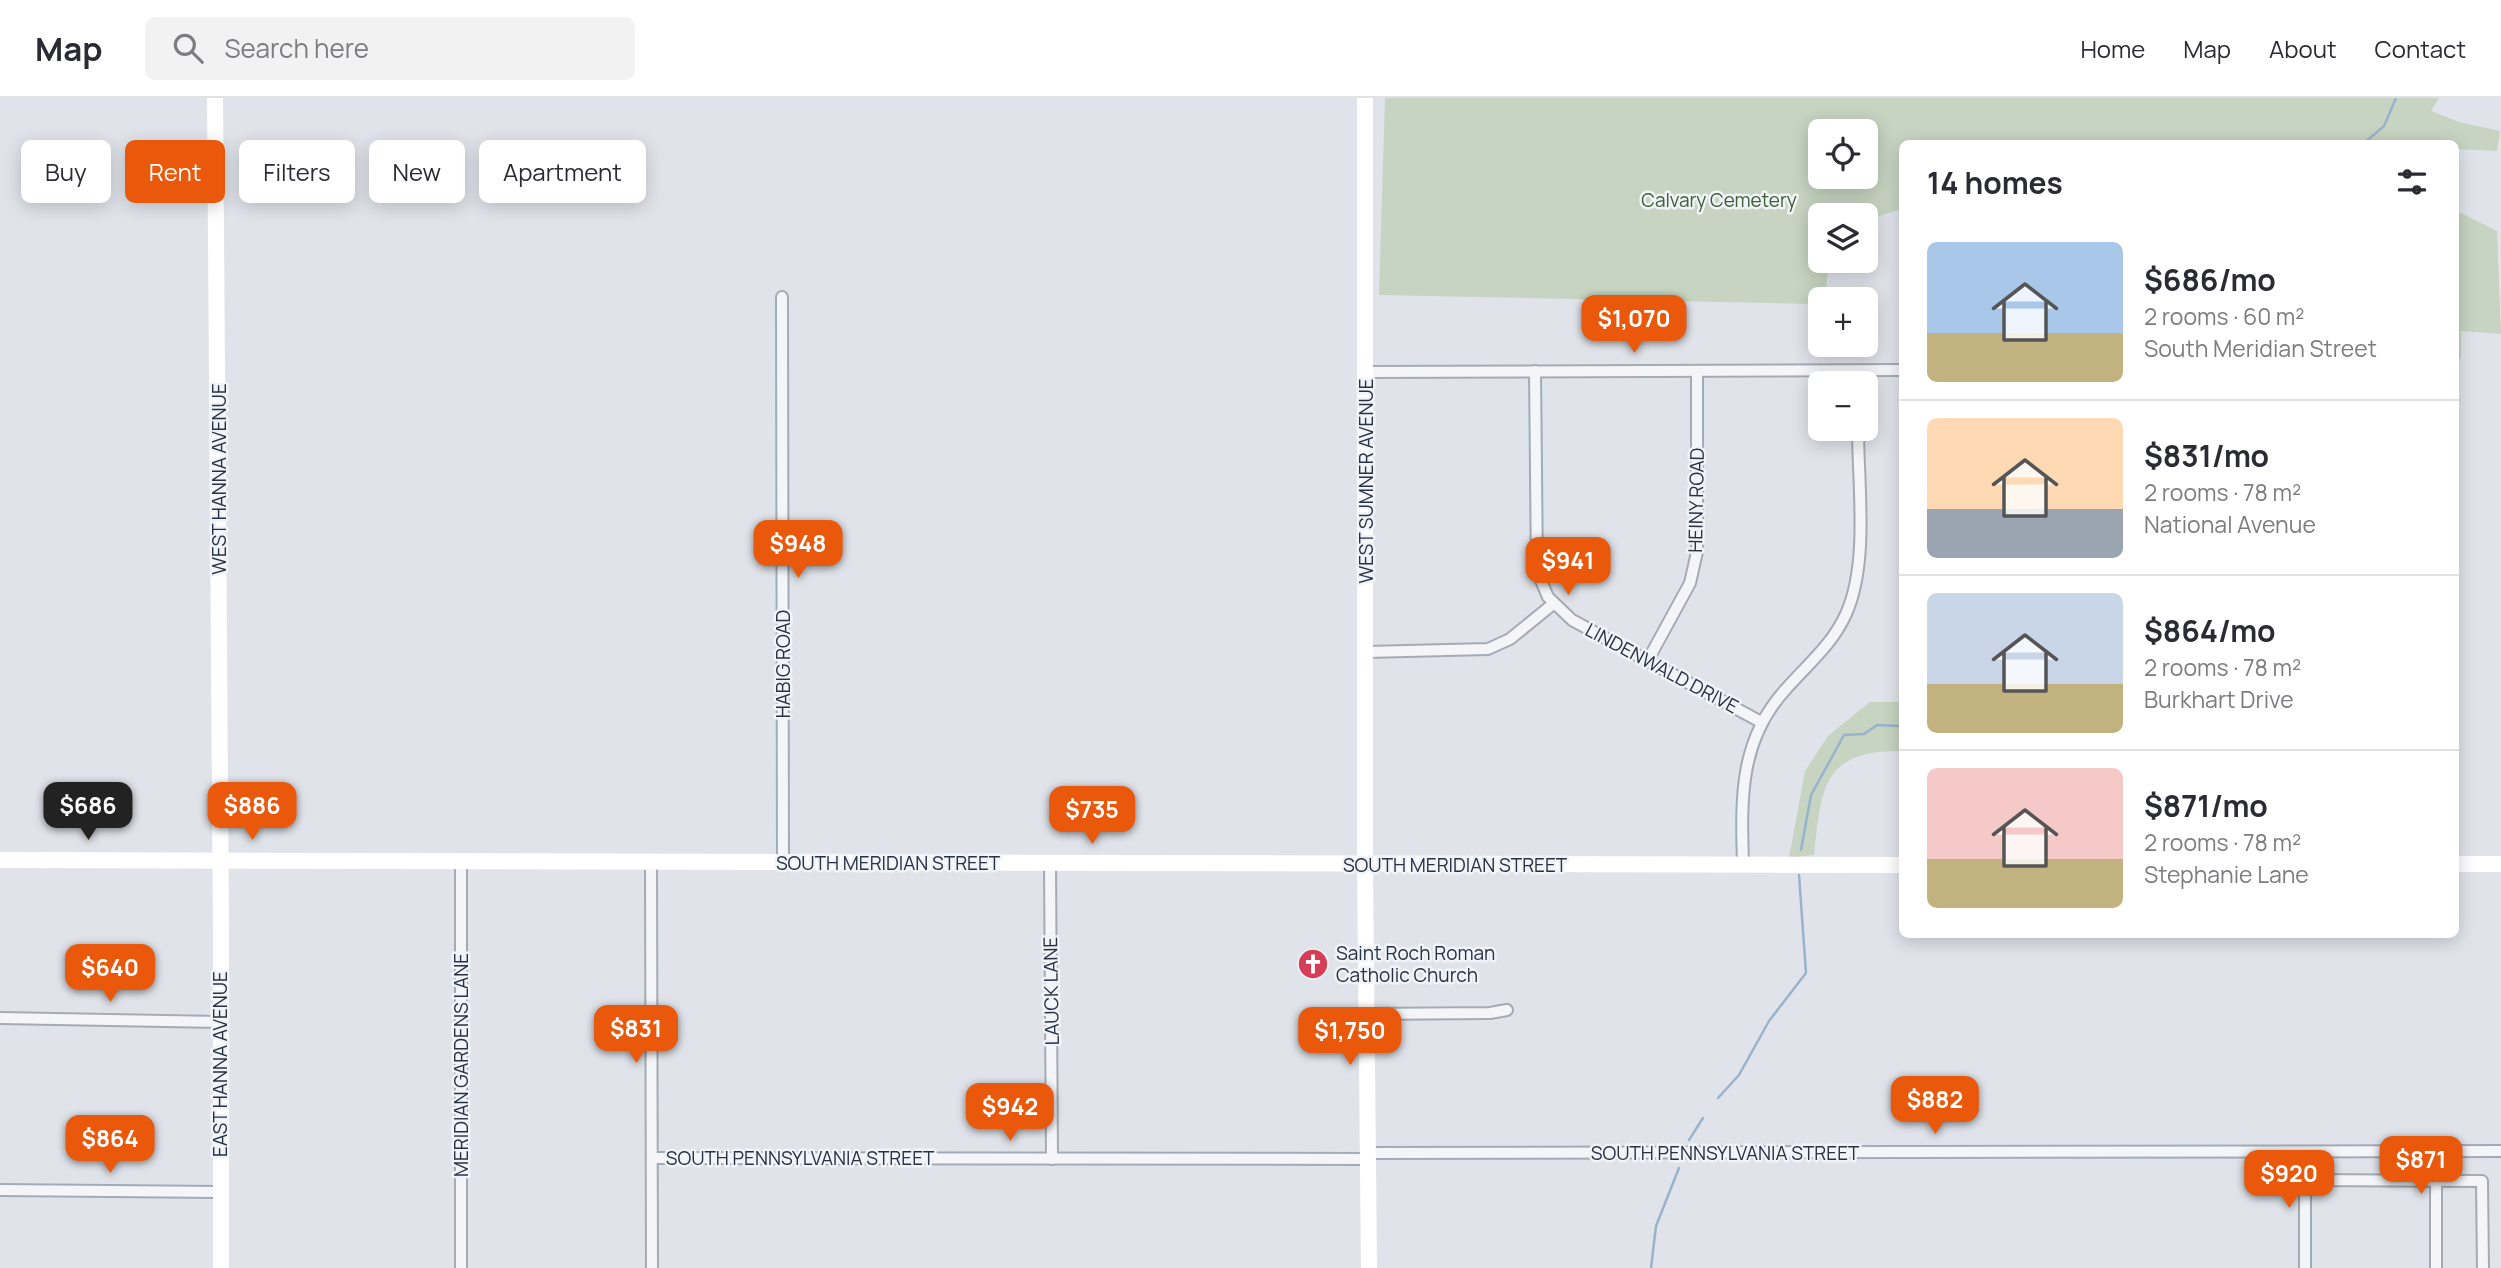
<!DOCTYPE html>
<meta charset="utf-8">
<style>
body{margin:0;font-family:Manrope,sans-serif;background:#f2f2f3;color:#2b2b33;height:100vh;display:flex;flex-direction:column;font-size:26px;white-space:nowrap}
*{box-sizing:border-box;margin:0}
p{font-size:23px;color:#7c7c81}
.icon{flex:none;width:38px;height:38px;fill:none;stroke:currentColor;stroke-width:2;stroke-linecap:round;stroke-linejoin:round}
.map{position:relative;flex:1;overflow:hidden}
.sheet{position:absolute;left:1899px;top:42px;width:560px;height:798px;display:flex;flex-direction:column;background:#fff;border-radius:10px;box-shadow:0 4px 18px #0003}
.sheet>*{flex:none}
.hud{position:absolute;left:21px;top:42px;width:665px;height:63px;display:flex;gap:14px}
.controls{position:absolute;left:1808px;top:21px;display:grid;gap:14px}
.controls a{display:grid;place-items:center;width:70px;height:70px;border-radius:10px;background:#fff;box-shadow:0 4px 18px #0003;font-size:35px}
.price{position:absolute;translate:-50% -60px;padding:0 16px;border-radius:14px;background:#ea580c;color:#fff;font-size:23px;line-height:46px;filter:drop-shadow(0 2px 4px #0008)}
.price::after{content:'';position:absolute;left:50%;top:42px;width:21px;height:16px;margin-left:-10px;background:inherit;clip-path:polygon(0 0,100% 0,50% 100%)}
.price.active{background:#222;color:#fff}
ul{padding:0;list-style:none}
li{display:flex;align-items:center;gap:21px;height:175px;padding:0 28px}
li+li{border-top:2px solid #e1e1e2}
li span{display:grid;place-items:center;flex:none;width:196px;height:140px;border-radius:10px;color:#555}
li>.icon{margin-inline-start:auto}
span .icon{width:84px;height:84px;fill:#fffc;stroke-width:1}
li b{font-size:30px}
h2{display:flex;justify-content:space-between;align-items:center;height:84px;padding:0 28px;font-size:30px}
.pill{padding:0 24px;border-radius:10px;background:#fff;box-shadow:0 4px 18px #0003;font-size:24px;line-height:63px}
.pill.active{background:#ea580c;color:#fff}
header{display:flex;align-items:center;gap:42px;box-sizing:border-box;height:98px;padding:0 35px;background:#fff;border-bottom:2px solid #e1e1e2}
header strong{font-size:33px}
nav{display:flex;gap:38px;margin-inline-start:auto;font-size:24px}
.search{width:490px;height:63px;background:#f2f2f3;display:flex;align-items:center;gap:18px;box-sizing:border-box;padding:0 24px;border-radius:10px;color:#7c7c81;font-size:26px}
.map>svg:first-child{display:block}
.green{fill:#c6d4c1;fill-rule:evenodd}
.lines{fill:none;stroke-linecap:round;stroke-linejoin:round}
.stream{stroke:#99b3cc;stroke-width:2.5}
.street-casing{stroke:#a5abb5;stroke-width:14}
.street{stroke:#f3f5f8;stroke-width:10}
.secondary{stroke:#fff;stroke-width:16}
.labels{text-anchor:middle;stroke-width:5;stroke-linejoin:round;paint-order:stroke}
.park-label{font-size:19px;fill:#3d5f34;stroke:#f0f3f7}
.street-label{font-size:19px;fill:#283243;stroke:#f0f3f7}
.poi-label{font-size:19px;fill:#283243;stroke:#f0f3f7;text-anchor:start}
</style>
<header>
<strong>Map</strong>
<div class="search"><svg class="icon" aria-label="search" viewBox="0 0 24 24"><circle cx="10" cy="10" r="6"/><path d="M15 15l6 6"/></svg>Search here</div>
<nav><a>Home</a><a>Map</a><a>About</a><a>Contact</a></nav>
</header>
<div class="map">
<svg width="2501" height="1170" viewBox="0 0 2501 1170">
<rect width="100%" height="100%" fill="#e0e4ea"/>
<g class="green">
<path d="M1385,0H2439L2431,13L2459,24L2500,33L2497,53L2455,51V46H1902V111L1866,122V117H1820V163H1829L1825,201H1820V206L1379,197ZM1820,33H1866V79H1820Z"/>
<path d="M2455,112L2497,133L2501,236L2461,233V261H2455Z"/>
<path d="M1870,604H1902V653C1823,652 1821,689 1814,757L1789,760L1805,673L1828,638Z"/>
</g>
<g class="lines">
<g class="stream">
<path d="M2363,46L2384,28L2396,0"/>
<path d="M1801,752L1811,697L1844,637L1864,636L1877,627L1899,628L1902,625"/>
<path d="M1718,1000L1739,977L1769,923L1806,875L1799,777"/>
<path d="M1689,1042L1703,1020"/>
<path d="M1651,1170L1656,1128L1679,1070"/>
</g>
<g class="street-casing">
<g id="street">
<path d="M782,199L783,765"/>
<path d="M1535,273L1537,473L1548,499L1572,522L1761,624"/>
<path d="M1365,274L1902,272"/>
<path d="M1366,554L1488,551L1510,541L1553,506"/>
<path d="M1648,562L1690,485L1697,454V273"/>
<path d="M651,764L652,1170"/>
<path d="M1050,766L1052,1061"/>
<path d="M1743,766C1741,701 1739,642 1786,591C1808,566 1832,547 1846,516C1869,465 1858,387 1858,331"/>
<path d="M1368,916L1490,915L1507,912"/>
<path d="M0,920L220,924"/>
<path d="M2305,1054V1170"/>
<path d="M1368,1055L2501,1053"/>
<path d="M652,1060L1368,1061"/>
<path d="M2304,1082L2482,1083L2483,1170"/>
<path d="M0,1092L220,1094"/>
<path d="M461,1170V763"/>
<path d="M2436,1170V1054"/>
</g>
</g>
<use href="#street" class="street"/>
<g class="secondary">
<path d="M215,0L221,831V1170"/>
<path d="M1365,0V767L1369,1170"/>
<path d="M0,762L1902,767"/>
<path d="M2455,766H2501"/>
</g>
</g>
<defs>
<g id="church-disc" transform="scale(1.575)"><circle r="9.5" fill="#d63e58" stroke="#f0f3f7"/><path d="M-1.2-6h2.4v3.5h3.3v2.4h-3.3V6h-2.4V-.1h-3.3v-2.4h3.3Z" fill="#fff"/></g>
</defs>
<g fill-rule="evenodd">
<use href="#church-disc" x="1313" y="866"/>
</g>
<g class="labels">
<g class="park-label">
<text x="1719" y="109">Calvary Cemetery</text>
</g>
<g class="street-label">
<text transform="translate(219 381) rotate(-90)" y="7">WEST HANNA AVENUE</text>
<text transform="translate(1366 383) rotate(-90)" y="7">WEST SUMNER AVENUE</text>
<text transform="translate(1696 402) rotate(-89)" y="7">HEINY ROAD</text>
<text transform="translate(783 566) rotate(-90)" y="7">HABIG ROAD</text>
<text transform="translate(1662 570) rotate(28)" y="7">LINDENWALD DRIVE</text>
<text x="888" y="772">SOUTH MERIDIAN STREET</text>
<text x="1455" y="774">SOUTH MERIDIAN STREET</text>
<text transform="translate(1051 893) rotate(-91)" y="7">LAUCK LANE</text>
<text transform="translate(220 966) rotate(-90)" y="7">EAST HANNA AVENUE</text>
<text transform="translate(461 967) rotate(-90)" y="7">MERIDIAN GARDENS LANE</text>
<text x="1725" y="1062">SOUTH PENNSYLVANIA STREET</text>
<text x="800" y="1067">SOUTH PENNSYLVANIA STREET</text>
</g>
<g class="poi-label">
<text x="1336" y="862">Saint Roch Roman<tspan x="1336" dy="22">Catholic Church</tspan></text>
</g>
</g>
</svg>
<div class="controls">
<a><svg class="icon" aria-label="locate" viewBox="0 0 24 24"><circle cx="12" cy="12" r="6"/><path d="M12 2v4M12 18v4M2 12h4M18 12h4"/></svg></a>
<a><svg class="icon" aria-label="layers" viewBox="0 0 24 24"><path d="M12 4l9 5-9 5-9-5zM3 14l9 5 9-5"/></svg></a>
<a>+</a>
<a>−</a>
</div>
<b class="price" style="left:1634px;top:257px">$1,070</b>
<b class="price" style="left:798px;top:482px">$948</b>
<b class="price" style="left:1568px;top:499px">$941</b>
<b class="price active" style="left:88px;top:744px">$686</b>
<b class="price" style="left:252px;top:744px">$886</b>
<b class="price" style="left:1092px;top:748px">$735</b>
<b class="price" style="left:110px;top:906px">$640</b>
<b class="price" style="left:636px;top:967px">$831</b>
<b class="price" style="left:1350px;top:969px">$1,750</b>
<b class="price" style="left:1935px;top:1038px">$882</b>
<b class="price" style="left:1010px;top:1045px">$942</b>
<b class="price" style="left:110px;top:1077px">$864</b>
<b class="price" style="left:2421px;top:1098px">$871</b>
<b class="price" style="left:2289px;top:1112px">$920</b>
<div class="hud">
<a class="pill">Buy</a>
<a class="pill active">Rent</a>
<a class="pill">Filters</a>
<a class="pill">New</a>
<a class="pill">Apartment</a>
</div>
<section class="sheet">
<h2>14 homes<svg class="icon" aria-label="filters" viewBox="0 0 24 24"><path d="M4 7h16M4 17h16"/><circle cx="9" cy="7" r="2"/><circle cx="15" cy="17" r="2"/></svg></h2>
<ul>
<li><span style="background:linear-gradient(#a9c7e8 65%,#c2b280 0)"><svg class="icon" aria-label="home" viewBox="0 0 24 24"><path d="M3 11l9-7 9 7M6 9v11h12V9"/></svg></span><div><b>$686/mo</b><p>2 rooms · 60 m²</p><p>South Meridian Street</p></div></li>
<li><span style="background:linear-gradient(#ffd9b3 65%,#9aa5b1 0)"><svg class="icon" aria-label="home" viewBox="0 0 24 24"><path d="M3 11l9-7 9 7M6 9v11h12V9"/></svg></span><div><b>$831/mo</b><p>2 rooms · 78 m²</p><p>National Avenue</p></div></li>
<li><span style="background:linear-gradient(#c9d6e8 65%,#c2b280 0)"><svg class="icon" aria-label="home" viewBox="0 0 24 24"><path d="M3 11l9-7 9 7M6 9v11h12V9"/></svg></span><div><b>$864/mo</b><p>2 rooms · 78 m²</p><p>Burkhart Drive</p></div></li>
<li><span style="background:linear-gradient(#f6c9c9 65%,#c2b280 0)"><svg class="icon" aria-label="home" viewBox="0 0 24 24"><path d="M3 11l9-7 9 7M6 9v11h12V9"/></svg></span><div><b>$871/mo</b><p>2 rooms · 78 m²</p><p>Stephanie Lane</p></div></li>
</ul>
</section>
</div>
